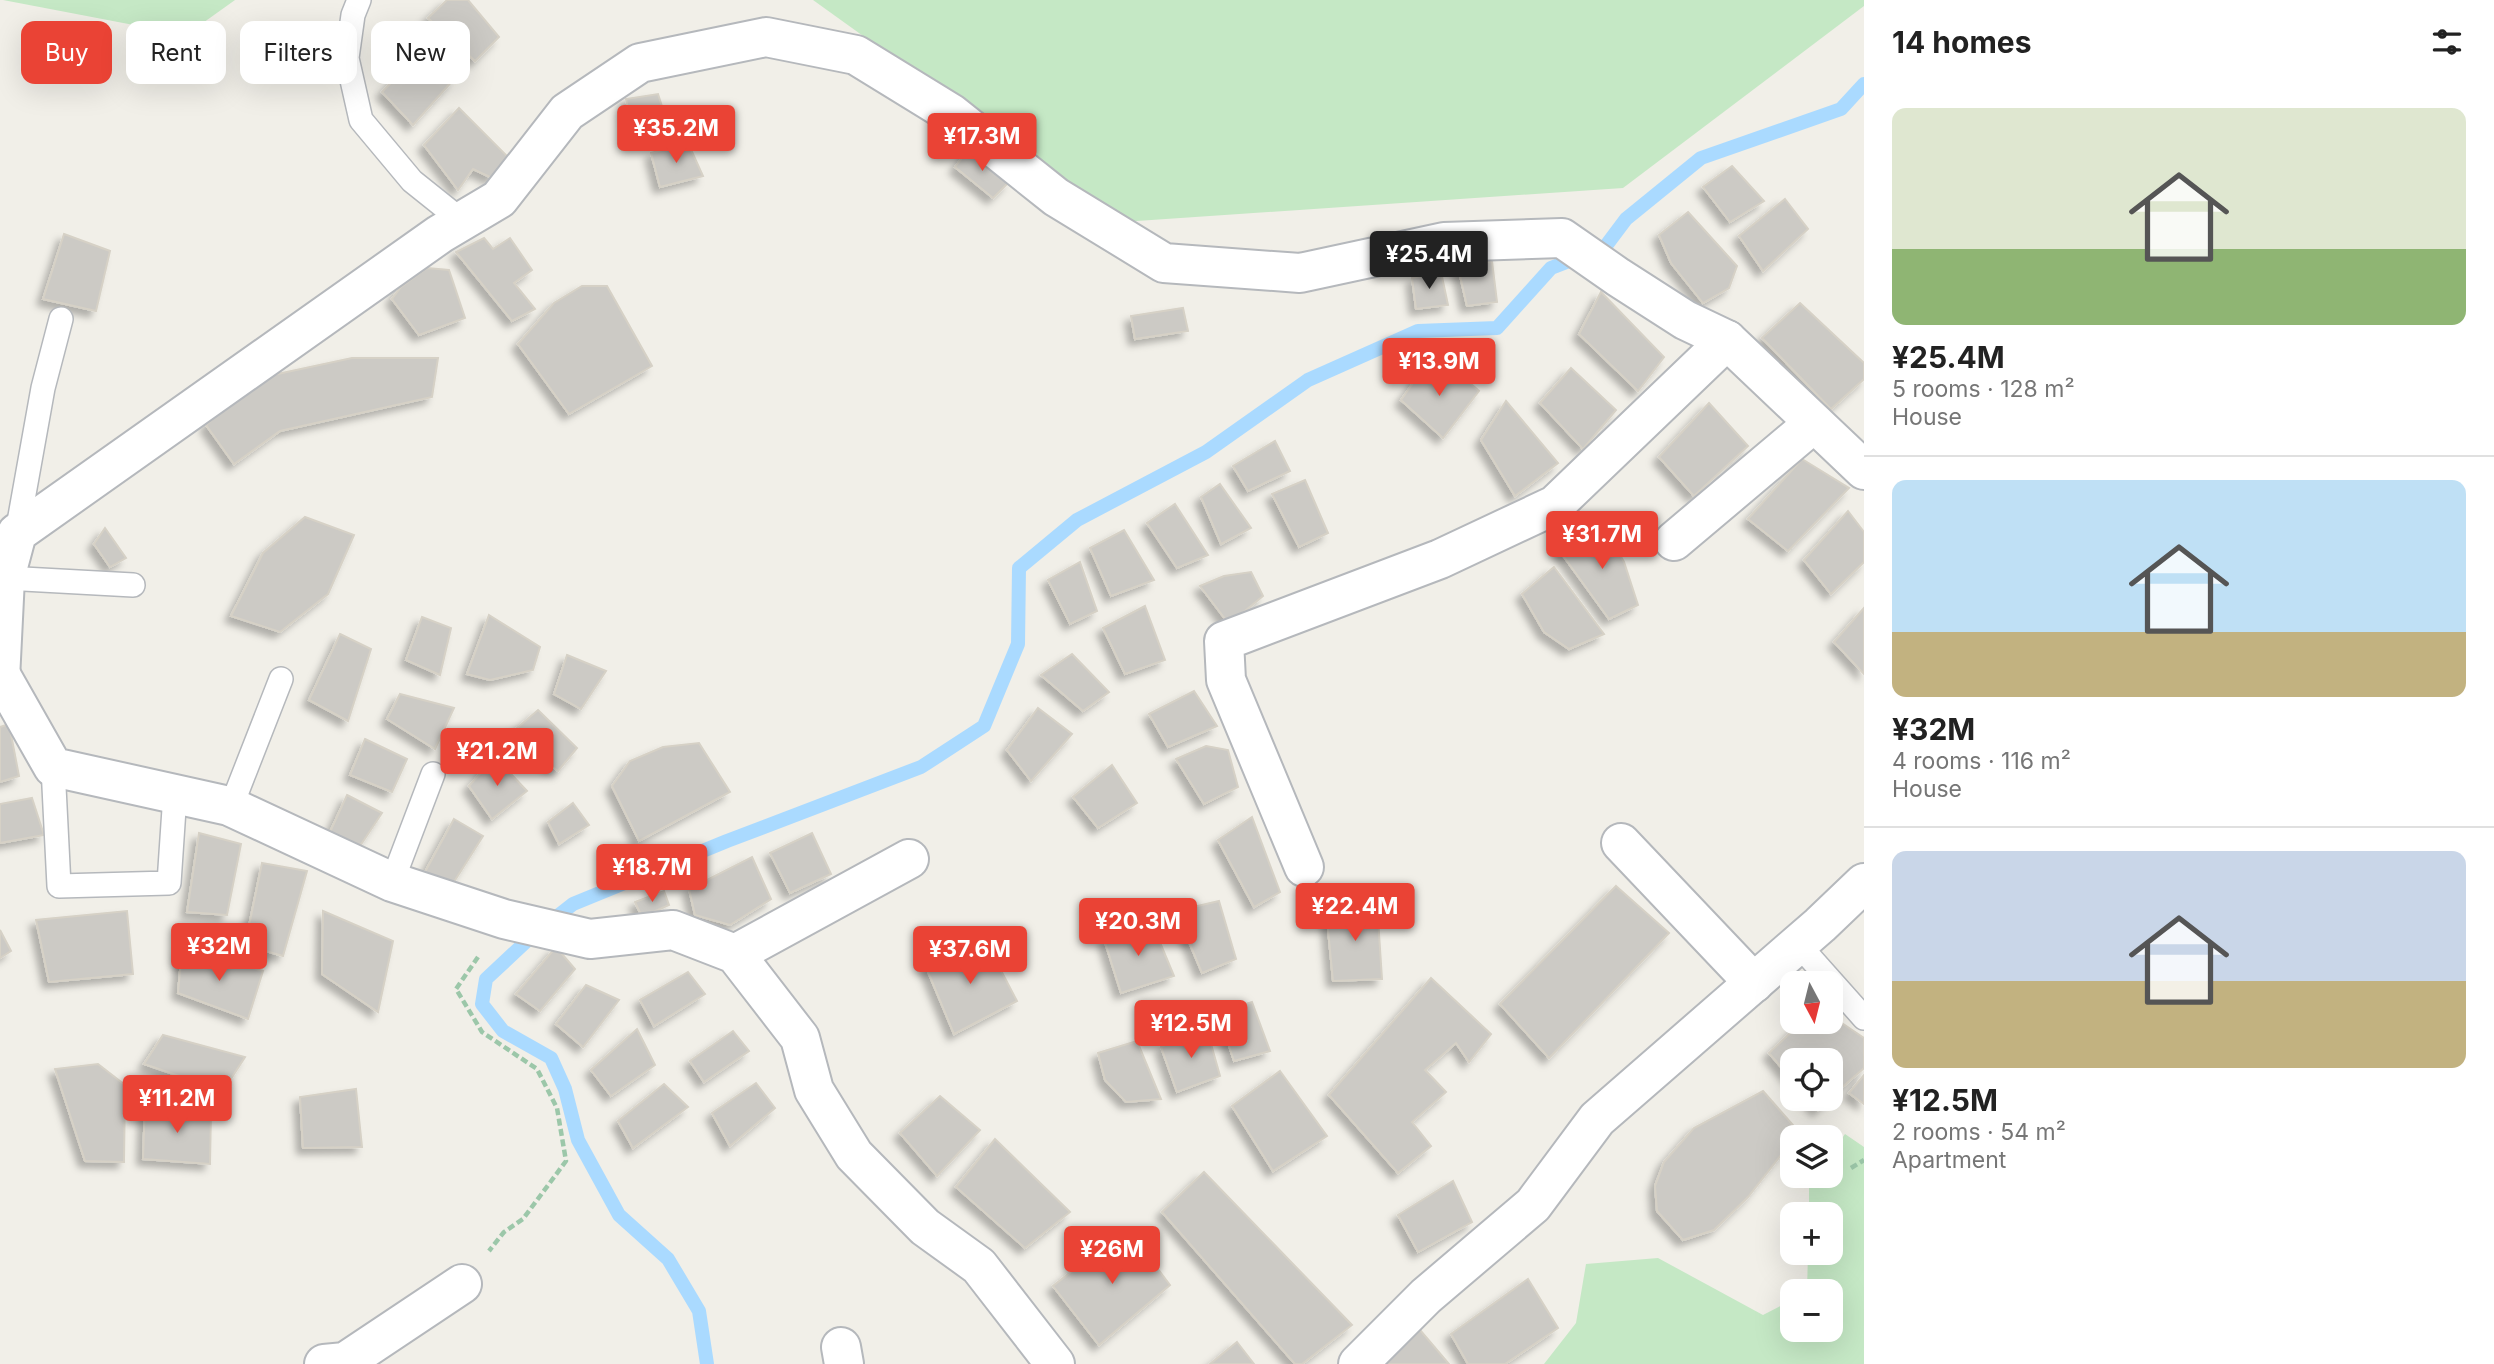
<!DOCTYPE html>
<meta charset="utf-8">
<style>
body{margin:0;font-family:Inter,sans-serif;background:#f6f6f6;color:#222;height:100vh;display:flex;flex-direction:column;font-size:26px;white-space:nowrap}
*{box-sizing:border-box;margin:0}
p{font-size:23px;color:#767676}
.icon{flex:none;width:38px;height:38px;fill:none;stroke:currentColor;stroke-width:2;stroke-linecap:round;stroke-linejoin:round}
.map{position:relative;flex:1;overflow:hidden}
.side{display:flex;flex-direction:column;background:#fff;width:630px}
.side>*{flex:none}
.guide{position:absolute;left:21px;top:21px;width:665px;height:63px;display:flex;gap:14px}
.needle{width:46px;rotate:173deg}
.tools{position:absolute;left:1780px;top:971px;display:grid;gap:14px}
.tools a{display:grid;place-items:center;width:63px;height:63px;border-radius:14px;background:#fff;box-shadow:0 7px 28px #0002;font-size:35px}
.price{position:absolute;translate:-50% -60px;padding:0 16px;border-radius:7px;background:#ea4335;color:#fff;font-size:23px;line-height:46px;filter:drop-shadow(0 2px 4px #0008)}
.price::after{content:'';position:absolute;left:50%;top:42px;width:21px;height:16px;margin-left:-10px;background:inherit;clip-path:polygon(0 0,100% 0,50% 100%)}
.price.on{background:#222;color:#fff}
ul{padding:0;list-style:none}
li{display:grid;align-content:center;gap:14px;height:371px;padding:0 28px}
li+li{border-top:2px solid #e0e0e0}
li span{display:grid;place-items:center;height:217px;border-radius:14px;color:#555}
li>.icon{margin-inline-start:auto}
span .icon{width:126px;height:126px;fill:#fffc;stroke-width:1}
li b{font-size:30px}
h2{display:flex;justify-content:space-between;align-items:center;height:84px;padding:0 28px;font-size:30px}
.chip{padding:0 24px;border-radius:14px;background:#fff;box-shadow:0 7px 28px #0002;font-size:24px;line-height:63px}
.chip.on{background:#ea4335;color:#fff}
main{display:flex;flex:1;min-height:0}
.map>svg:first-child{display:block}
.green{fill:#c5e8c5}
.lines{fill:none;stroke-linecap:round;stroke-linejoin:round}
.stream{stroke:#aadaff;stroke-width:14}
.building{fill:#cccac5;stroke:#d6d1c6;stroke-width:2;filter:url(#shadow)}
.service-casing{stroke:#b5b8bc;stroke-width:26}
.minor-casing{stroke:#b5b8bc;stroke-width:42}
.path{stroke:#9cc7a9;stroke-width:4.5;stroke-dasharray:7 3.5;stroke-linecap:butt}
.service{stroke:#fff;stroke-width:23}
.minor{stroke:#fff;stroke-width:38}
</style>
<main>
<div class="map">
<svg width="1864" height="1364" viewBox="0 0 1864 1364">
<defs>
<filter id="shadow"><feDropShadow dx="-6" dy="6" stdDeviation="3.5" flood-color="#0004"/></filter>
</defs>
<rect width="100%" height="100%" fill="#f1efe8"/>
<g class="green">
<path d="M3,0H235L186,35Z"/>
<path d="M813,0H1864V6L1623,188L1122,222Z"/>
<path d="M1845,1134L1864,1147V1364H1544L1576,1323L1586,1264L1658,1258L1763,1315L1792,1300V1330H1830V1292L1807,1291L1808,1253H1830V1214H1809V1184L1815,1176H1830L1831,1155Z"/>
</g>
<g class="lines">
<path class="stream" d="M707,1364L699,1311L668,1259L619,1215L578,1140L565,1089L551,1058L503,1031L482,1004L486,979L531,937L573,904L727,841L921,767L984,726L1018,644L1019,568L1077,520L1206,452L1308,380L1418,331L1497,328L1551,268L1605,247L1626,219L1701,158L1841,109L1864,84"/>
</g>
<g class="building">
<path d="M447,0H468L499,37L475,61L428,18Z"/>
<path d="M422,51L454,79L413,125L382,92Z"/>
<path d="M658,94L669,128L633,132L626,99Z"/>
<path d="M459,108L507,156L492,178L473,169L458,190L424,145Z"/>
<path d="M688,143L703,176L660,187L651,153Z"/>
<path d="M971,147L1009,182L993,198L955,167Z"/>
<path d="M1732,166L1764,201L1730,222L1703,187Z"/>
<path d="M1785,199L1808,229L1763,271L1739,236Z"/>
<path d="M1688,212L1737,266L1729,288L1703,303L1671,263L1659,235Z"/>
<path d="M64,234L110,251L96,311L43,299Z"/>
<path d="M484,238L493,249L510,238L532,270L514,283L535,309L512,321L456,252Z"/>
<path d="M1492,261L1497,302L1467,306L1458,267Z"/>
<path d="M427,268L449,270L465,318L419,335L392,299L401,287Z"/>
<path d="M1441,272L1448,305L1416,309L1412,278Z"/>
<path d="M582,286H607L652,366L569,414L518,344L554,303Z"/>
<path d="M1601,292L1664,357L1638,391L1579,334Z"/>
<path d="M1800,303L1864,363V379L1831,409L1762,338Z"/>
<path d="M1183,308L1188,331L1135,339L1131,316Z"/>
<path d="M352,358H438L432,397L280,431L234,464L206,425L259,378Z"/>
<path d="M1429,361L1470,383L1479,391L1443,438L1401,400Z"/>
<path d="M1571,368L1616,410L1583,449L1540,403Z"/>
<path d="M1506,401L1558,463L1515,496L1481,440Z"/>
<path d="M1709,403L1748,446L1694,496L1659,457Z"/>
<path d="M1275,441L1290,471L1248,491L1233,466Z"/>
<path d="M1802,459L1849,488L1788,551L1748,519Z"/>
<path d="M1305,480L1328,533L1299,547L1272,494Z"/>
<path d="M1220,484L1251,528L1221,544L1201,497Z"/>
<path d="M1175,504L1208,555L1177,568L1147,523Z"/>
<path d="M1848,511L1864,532V562L1831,594L1804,560Z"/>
<path d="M305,517L354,535L328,594L280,632L231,616L263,553Z"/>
<path d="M1602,524L1624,562L1638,605L1609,619L1559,550Z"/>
<path d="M105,528L126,558L110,567L94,544Z"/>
<path d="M1124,530L1154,580L1111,596L1090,548Z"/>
<path d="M1080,562L1097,611L1070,624L1048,580Z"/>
<path d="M1554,567L1604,634L1569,649L1544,632L1522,594Z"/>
<path d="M1251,572L1263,596L1229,624L1200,586L1224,576Z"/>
<path d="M1145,606L1165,660L1125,674L1103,628Z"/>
<path d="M1864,608V674L1834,642Z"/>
<path d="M489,615L540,647L533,670L490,680L467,674Z"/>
<path d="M422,617L451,628L440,675L406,660Z"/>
<path d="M340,634L371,649L348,721L309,700Z"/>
<path d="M1072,654L1109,692L1083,711L1041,675Z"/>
<path d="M567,655L606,671L581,709L554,694Z"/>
<path d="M1194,691L1217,726L1168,747L1149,714Z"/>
<path d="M400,694L454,708L435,749L387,719Z"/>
<path d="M1038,708L1072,734L1031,781L1007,750Z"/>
<path d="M538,710L577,748L558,771L509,735Z"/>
<path d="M9,724L19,776L0,782V727Z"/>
<path d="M365,739L407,759L392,792L350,775Z"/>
<path d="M699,743L730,792L639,841L612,786L630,761L663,747Z"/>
<path d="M1206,746L1228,750L1238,787L1204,804L1176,759Z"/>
<path d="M495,757L527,791L492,819L469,786Z"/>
<path d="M1112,765L1137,803L1098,828L1073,797Z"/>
<path d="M347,795L382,813L358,849L330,832Z"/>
<path d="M32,798L44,835L0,843V804Z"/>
<path d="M573,803L589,825L559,844L548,822Z"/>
<path d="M1252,817L1280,892L1254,907L1218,840Z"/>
<path d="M454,819L483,836L452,885L425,872Z"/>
<path d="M199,833L241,844L227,915L187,912Z"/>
<path d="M812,833L831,874L790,893L770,853Z"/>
<path d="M752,857L771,899L730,925L695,915L689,889Z"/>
<path d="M262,863L307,871L283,956L245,945Z"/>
<path d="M1616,886L1669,933L1549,1058L1500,1004Z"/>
<path d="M664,891L669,905L642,917L635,902Z"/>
<path d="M1219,901L1236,959L1202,973L1176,911Z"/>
<path d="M1377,903L1382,979L1333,981L1326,909Z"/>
<path d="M127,911L133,974L49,982L36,920Z"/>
<path d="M323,911L393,941L378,1012L322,974Z"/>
<path d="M1151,921L1174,976L1121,993L1104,939Z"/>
<path d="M0,930L11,951L0,958Z"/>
<path d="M985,940L1017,1001L954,1034L926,967Z"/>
<path d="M556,947L575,969L540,1011L516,994Z"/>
<path d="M182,948L263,971L248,1019L178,993Z"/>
<path d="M688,972L705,994L654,1026L640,1000Z"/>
<path d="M1431,978L1491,1034L1469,1062L1456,1043L1425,1070L1446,1092L1412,1122L1431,1146L1398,1173L1329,1095Z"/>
<path d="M586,985L619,1000L583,1047L556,1024Z"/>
<path d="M1252,1002L1270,1051L1234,1061L1218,1013Z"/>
<path d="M1830,1015L1864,1038V1068L1830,1098V1060H1792V1080L1769,1053L1802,1022H1830Z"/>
<path d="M1206,1026L1220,1076L1177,1092L1161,1047Z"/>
<path d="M637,1029L655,1065L611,1096L591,1070Z"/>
<path d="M733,1031L749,1051L704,1082L690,1061Z"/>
<path d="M163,1035L245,1057L223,1091L144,1064Z"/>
<path d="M1137,1041L1161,1099L1126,1102L1105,1080L1098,1053Z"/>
<path d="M98,1064L125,1085L124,1162L85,1161L55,1069Z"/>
<path d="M1280,1071L1327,1136L1273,1171L1232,1106Z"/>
<path d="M1864,1075V1104L1849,1093Z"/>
<path d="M756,1083L775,1108L730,1146L712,1113Z"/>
<path d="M664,1084L688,1107L633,1148L618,1121Z"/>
<path d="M356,1089L362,1147L303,1148L300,1097Z"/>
<path d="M1763,1091L1799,1132L1792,1138V1141L1748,1197L1714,1230L1683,1240L1657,1211L1655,1186L1664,1162L1694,1128Z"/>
<path d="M940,1096L980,1130L937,1176L900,1133Z"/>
<path d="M1808,1099H1830L1818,1110Z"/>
<path d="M145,1104L211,1111L210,1164L143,1159Z"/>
<path d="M995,1139L1070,1212L1025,1248L956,1187Z"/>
<path d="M1204,1172L1352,1325L1302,1364H1295L1162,1212Z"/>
<path d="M1453,1181L1472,1222L1418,1252L1398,1215Z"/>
<path d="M1127,1228L1170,1285L1099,1345L1053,1286Z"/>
<path d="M1528,1279L1558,1328L1505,1364H1468L1451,1334Z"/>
<path d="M1420,1330L1449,1364H1388V1362Z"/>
<path d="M1237,1342L1254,1364H1210Z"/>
</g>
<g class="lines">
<g class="service-casing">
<g id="service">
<path d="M359,0L353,15L347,58L361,120L412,181L462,221"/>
<path d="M17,533L43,388L61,319"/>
<path d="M5,578L133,585"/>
<path d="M53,767L59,886L169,883L175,794"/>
<path d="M231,807L281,679"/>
<path d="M392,882L433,774"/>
<path d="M1798,944L1864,1018"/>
</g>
</g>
<g class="minor-casing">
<g id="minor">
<path d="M1674,541L1814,423"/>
<path d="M2,677L53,767L229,806L392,882L504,919L590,939L673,930L735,954L800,1038L814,1090L854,1155L925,1227L979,1266L1055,1364"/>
<path d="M0,679L5,578L17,533L440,234L499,199L567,112L640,63L766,37L856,55L952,114L1056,197L1164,263L1300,273L1444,242L1562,238L1618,277L1685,320L1727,340L1864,470"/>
<path d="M1621,843L1754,983"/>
<path d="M1304,867L1226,680L1224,641L1440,559L1555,505L1727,340"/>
<path d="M735,954L909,859"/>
<path d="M841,1347L844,1364"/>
<path d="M324,1364L345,1362L462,1284"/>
<path d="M1358,1364L1426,1296L1533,1205L1597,1119L1820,925L1864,883"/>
</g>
</g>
<g class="path">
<path d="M478,957L456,989L482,1032L537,1069L557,1108L566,1161L523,1219L504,1232L489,1251"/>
<path d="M1851,1168L1864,1160"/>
</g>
<use href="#service" class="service"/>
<use href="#minor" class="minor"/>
</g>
</svg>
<div class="tools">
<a><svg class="needle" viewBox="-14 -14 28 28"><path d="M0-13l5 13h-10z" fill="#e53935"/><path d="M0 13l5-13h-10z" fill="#767676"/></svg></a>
<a><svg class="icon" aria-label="locate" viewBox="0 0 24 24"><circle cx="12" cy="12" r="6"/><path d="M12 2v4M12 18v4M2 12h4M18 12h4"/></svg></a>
<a><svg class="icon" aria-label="layers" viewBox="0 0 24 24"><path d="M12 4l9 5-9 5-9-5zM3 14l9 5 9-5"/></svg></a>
<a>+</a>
<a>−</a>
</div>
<b class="price" style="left:676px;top:165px">¥35.2M</b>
<b class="price" style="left:982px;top:173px">¥17.3M</b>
<b class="price on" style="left:1429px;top:291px">¥25.4M</b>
<b class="price" style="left:1439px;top:398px">¥13.9M</b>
<b class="price" style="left:1602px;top:571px">¥31.7M</b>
<b class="price" style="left:497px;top:788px">¥21.2M</b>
<b class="price" style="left:652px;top:904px">¥18.7M</b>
<b class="price" style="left:1355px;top:943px">¥22.4M</b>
<b class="price" style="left:1138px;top:958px">¥20.3M</b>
<b class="price" style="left:219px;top:983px">¥32M</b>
<b class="price" style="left:970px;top:986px">¥37.6M</b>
<b class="price" style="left:1191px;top:1060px">¥12.5M</b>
<b class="price" style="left:177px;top:1135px">¥11.2M</b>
<b class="price" style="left:1112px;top:1286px">¥26M</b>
<div class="guide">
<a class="chip on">Buy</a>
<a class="chip">Rent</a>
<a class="chip">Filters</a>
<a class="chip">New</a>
</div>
</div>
<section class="side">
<h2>14 homes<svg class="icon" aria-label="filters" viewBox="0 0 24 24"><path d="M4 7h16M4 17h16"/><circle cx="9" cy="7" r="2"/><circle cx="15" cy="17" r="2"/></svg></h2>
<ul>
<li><span style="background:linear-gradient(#dfe7d0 65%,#8fb573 0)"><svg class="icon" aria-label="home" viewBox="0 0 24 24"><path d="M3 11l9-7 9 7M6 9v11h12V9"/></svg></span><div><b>¥25.4M</b><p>5 rooms · 128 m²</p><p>House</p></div></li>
<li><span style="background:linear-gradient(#bfe0f5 70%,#c2b280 0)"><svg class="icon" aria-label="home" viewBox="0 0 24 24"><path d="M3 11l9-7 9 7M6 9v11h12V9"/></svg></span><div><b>¥32M</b><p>4 rooms · 116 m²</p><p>House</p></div></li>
<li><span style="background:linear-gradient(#c9d6e8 60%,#c2b280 0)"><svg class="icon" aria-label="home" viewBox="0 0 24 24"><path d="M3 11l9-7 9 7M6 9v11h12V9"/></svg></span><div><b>¥12.5M</b><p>2 rooms · 54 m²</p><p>Apartment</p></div></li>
</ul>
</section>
</main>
